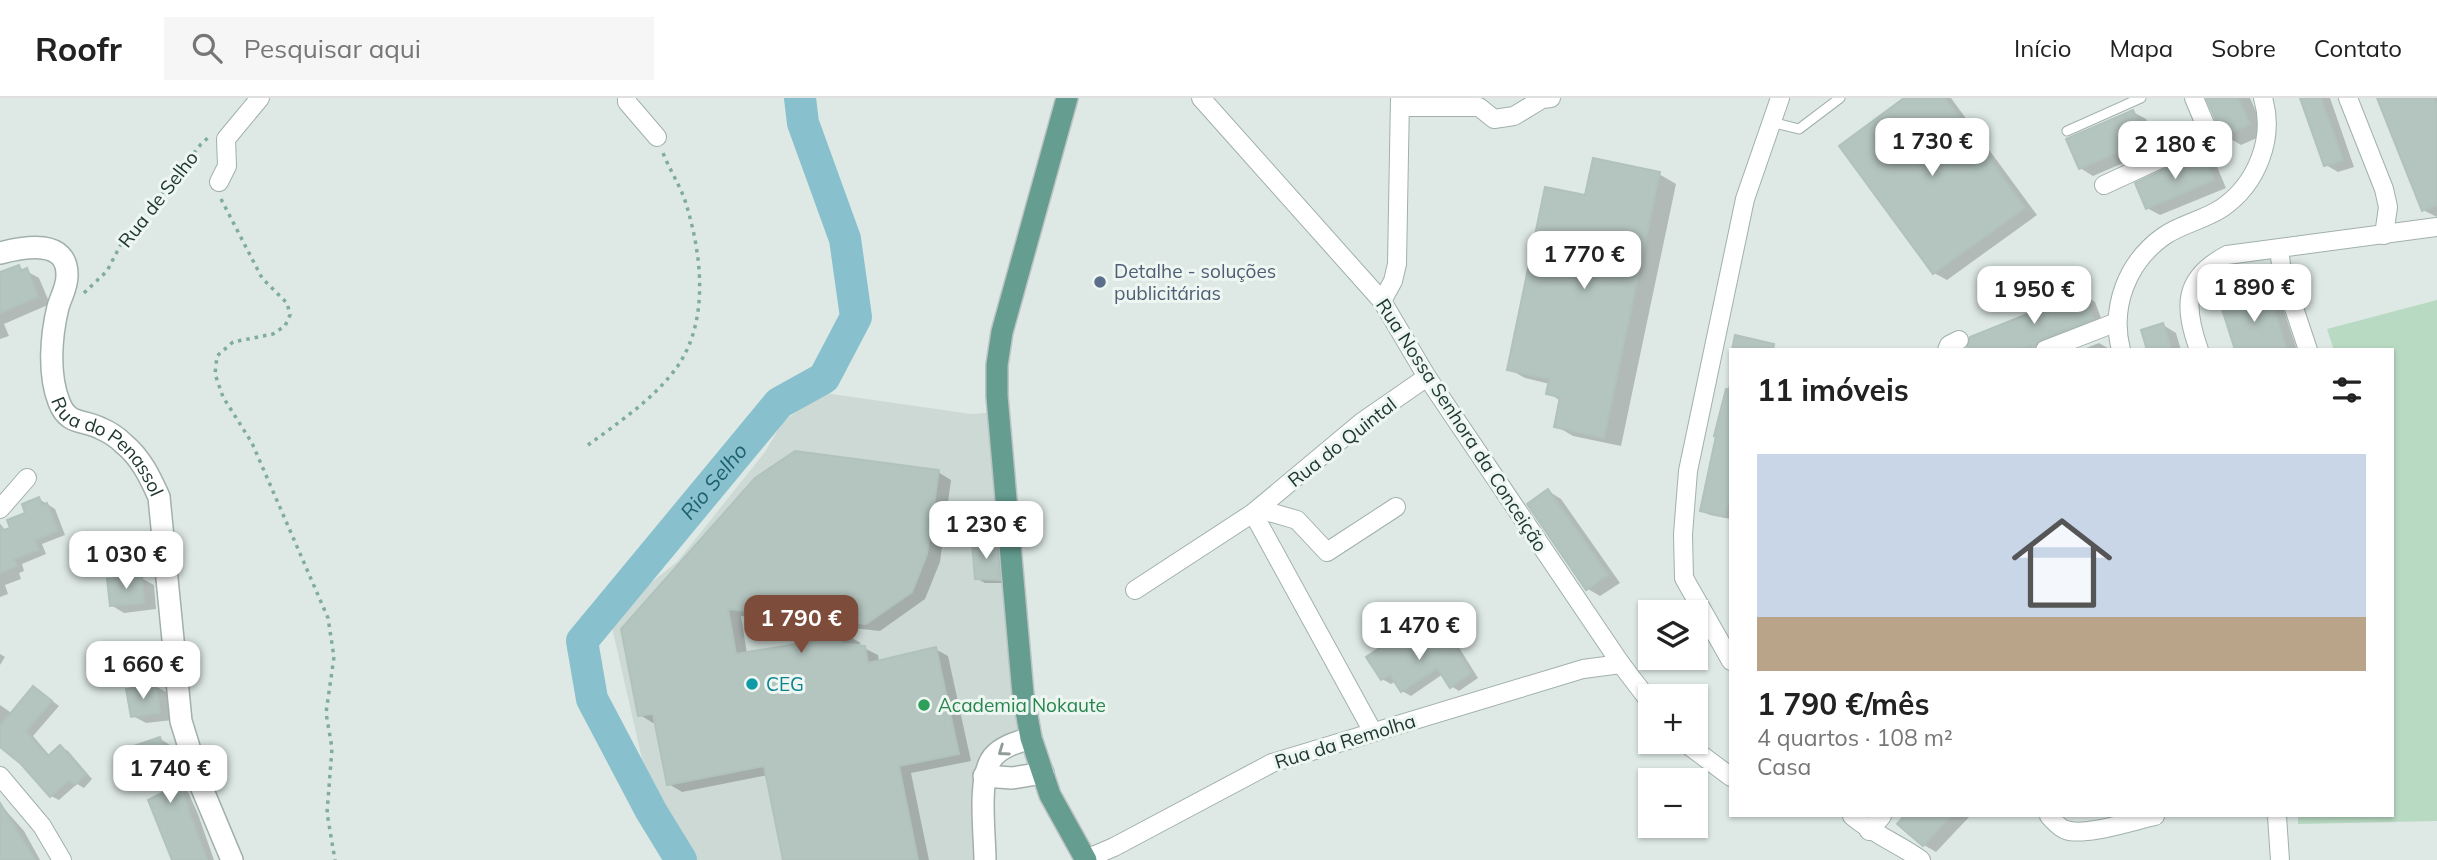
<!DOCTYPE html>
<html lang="pt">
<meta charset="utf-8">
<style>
body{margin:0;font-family:Mulish,sans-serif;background:#f6f6f6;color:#222;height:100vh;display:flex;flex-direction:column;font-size:26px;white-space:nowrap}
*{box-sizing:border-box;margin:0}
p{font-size:23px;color:#767676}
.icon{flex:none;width:38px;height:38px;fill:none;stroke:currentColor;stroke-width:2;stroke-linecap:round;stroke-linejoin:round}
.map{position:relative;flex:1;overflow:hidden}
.panel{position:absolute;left:1729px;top:250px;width:665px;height:469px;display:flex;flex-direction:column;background:#fff;border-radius:0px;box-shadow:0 2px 5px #0004}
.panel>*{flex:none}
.fabs{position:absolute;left:1638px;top:502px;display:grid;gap:14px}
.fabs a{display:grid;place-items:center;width:70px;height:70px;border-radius:0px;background:#fff;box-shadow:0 2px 5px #0004;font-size:35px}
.price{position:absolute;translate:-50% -60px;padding:0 16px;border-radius:14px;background:#fff;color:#222;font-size:23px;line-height:46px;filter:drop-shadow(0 2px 4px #0008)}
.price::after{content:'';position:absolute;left:50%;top:42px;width:21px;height:16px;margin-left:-10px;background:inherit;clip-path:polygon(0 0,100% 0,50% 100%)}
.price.on{background:#7d4c3b;color:#fff}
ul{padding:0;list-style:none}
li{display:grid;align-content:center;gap:14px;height:371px;padding:0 28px}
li+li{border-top:2px solid #e0e0e0}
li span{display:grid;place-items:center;height:217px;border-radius:0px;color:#555}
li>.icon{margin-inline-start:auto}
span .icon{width:126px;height:126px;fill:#fffc;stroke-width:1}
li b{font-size:30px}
h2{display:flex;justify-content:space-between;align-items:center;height:84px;padding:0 28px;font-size:30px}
header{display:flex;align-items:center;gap:42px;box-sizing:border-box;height:98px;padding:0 35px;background:#fff;border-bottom:2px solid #e0e0e0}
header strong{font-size:33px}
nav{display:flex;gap:38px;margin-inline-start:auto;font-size:24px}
.search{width:490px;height:63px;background:#f6f6f6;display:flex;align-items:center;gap:18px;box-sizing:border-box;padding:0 24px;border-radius:0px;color:#767676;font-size:26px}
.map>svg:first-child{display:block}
.built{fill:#cdd9d4}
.green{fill:#b8dac2}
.shadow{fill:#0003}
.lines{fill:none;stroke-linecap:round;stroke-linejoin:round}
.river{stroke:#88c1cd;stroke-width:32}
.building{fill:#b4c4be;stroke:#b1c2bc;stroke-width:2}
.service-casing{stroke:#a1b0ac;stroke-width:11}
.minor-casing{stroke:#a1b0ac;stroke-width:20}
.tertiary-casing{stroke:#a1b0ac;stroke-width:24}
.primary-casing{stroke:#bcc3c2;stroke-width:24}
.path{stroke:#80ac9f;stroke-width:3.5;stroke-dasharray:3.5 5;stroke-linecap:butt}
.service{stroke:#fff;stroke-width:9}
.minor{stroke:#fff;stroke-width:18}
.tertiary{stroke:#fff;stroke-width:21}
.primary{stroke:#659d90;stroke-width:21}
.oneway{stroke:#909c98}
.service-dot{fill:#5c6f8a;stroke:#eef6f2;stroke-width:2.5}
.culture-dot{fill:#0f9aa8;stroke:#eef6f2;stroke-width:2.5}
.leisure-dot{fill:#2e9e5b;stroke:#eef6f2;stroke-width:2.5}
.labels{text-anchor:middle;stroke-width:6;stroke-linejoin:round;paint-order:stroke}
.street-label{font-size:19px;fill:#203832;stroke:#eef6f2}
.service-label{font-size:19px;fill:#4e5e75;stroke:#eef6f2;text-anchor:start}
.culture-label{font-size:19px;fill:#0d838f;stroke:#eef6f2;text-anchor:start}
.leisure-label{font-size:19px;fill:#27864d;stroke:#eef6f2;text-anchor:start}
.water-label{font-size:21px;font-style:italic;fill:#1e6171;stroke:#eef6f2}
</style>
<header>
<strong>Roofr</strong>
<div class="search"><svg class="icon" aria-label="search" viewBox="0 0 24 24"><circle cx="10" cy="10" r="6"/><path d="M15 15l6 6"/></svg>Pesquisar aqui</div>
<nav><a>Início</a><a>Mapa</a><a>Sobre</a><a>Contato</a></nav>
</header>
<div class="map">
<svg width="2437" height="762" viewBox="0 0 2437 762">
<rect width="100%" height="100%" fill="#dee9e5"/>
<path class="built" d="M825,295L971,316L997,314L1026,630L1013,634L1011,646L993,659L985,762H696L657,697L642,661L611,525L629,502L677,464L765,354L783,323Z"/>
<path class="green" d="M2437,202V723L2298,726V718H2392V252H2334L2327,231Z"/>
<g class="shadow">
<path d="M1907,0H1951L2037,117L1947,182L1934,175L1841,48Z"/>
<path d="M2207,0H2250L2266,36L2241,47L2224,37Z"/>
<path d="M2302,0H2330L2354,69L2338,74L2326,67Z"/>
<path d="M2379,0H2437V119L2423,112Z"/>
<path d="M2133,14L2146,21L2158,50L2093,78L2080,70Z"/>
<path d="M2202,56L2215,64L2226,90L2160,117L2147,110Z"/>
<path d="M1659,76L1676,86L1621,348L1573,338L1556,328L1561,303L1548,295L1550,286L1525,280L1509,271L1586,99Z"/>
<path d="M19,169L39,180L50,206L4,226L9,238L0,241V176Z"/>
<path d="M2267,194L2280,201L2297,252H2236Z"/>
<path d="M2082,196L2095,204L2104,228L2046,252H1968Z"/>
<path d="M2163,227L2176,235L2181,252H2149Z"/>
<path d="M2099,245L2111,252H2081Z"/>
<path d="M1731,280V421L1710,417L1702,413L1718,338L1716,337Z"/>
<path d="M938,374L951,382L940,464L925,501L880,533L741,518L747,556L850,539L861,545L856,549L864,550L878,557L879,564L935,551L948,558L971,663L911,675L929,762H785L768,677L682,694L669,686L656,624L653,625L640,617L622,531Z"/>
<path d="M1548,393L1561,401L1620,485L1600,498L1588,491Z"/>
<path d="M39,401L55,411L65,437L42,446L46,456L22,466L24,473L19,475L21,481L5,487L8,496L0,499V445Z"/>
<path d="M996,444L1004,449L1008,485H985L976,480Z"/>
<path d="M141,480L154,487L156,511L124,515L111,507Z"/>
<path d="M1445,535L1453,540L1478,580L1459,593L1451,588L1443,576L1411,598L1402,593L1396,583L1391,586L1382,581L1397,540L1406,545L1416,556Z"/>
<path d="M0,556L5,559L0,567Z"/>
<path d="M155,588L168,595L173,622L146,625L133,618Z"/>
<path d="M42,595L59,608L33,638L50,658L60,649L68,653L92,681L84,690L77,686L59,702L51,698L22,665L0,646V607L13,616Z"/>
<path d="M160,641L170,647L181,683L184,685L198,716L214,762H174L166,695L156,676L153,677L143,672Z"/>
<path d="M0,706L24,733L40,762H0Z"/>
<path d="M1906,718H1970L1936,754L1924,747L1900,726Z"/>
</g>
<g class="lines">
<path class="river" id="s1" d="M681,762L651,713L592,601L582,543L779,305L824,280L856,219L845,141L803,25L800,0"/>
</g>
<g class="building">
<path d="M1904,0H1945L2025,110L1933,176L1839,48Z"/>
<path d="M2206,0H2238L2250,26L2223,38Z"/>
<path d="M2300,0H2321L2343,62L2324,68Z"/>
<path d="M2377,0H2434L2437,9V107L2422,113Z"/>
<path d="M2133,12L2146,43L2079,71L2066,41Z"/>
<path d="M2202,54L2214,82L2146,111L2135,85Z"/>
<path d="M1593,60L1660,74L1604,340L1554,329L1560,299L1546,296L1549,281L1507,272L1545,89L1585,97Z"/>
<path d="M19,167L21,173L27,170L38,199L0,215V174Z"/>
<path d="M2268,192L2287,252H2235L2221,208Z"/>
<path d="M2082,194L2093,221L2041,241L2036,245L2034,252L2031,247L2018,252H1967L1970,239Z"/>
<path d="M2163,225L2172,252H2147L2141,232Z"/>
<path d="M1735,237L1774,246L1773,252H1732Z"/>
<path d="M1726,291L1731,292V392L1725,419L1700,413L1716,338H1714Z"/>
<path d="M795,353L939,372L927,456L912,494L866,526L728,511L736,556L850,537L839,545L865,548L868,565L936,549L959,656L899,668L918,762H783L764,668L667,687L653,616L638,618L621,531L755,380Z"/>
<path d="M1548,391L1608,477L1586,492L1527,406Z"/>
<path d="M39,399L42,407L47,405L58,433L35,442L39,452L14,461L17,468L0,475V427L4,432L10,430L7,422L25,415L22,406Z"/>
<path d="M996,443L1000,482L975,481L972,444Z"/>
<path d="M142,478L144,505L110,508L107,481Z"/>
<path d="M1445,533L1471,575L1450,590L1437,570L1401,594L1390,577L1381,582L1366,559L1397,538L1413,555Z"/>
<path d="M156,586L160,615L131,619L126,591Z"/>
<path d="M33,588L52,603L26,633L48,658L60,647L86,676L75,687L69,682L50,699L21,666L0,649V628Z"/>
<path d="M160,639L172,679L174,678L189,710L188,711L207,762H172L148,702L164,694L151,670L141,673L134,648Z"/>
<path d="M0,705L35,762H0Z"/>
<path d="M1904,718H1951L1923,748L1897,726Z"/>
</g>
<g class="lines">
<g class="service-casing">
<g id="service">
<path d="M1771,24L1799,31L1840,0"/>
<path d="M2067,33L2141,0"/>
</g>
</g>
<g class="minor-casing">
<g id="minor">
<path d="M627,0V4L657,39"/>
<path d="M1201,0L1382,203L1427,279L1621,566L1650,604"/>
<path d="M2348,0L2384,91L2388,109L2384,137"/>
<path d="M1400,9H1479L1494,21L1514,18L1542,1L1551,0"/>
<path d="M219,84L227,68L226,41L260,0"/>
<path d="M2104,87L2210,38L2194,0"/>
<path d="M2279,151L2282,174L2308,252"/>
<path d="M1382,203L1393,183L1397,166L1400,0"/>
<path d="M1947,252L1949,247L1959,242"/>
<path d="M2045,252L2117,224"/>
<path d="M2121,252C2110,209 2127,164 2164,138C2181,126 2204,122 2222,110C2257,86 2275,40 2263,0"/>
<path d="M2199,252C2184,209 2182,181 2227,157L2437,129"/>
<path d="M0,411L27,380"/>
<path d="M1259,411L1297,422L1327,454L1396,409"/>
<path d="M1253,415L1373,634"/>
<path d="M1135,492L1253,415L1362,324L1427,279"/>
<path d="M1731,563L1684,480L1683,436L1688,373L1745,101L1780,0"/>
<path d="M1684,644L1731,679"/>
<path d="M0,678L42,728L62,762"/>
<path d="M1852,718C1874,737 1898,745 1921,762"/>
<path d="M2049,718C2054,723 2059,730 2066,732C2085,739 2135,722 2155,718"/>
<path d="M2277,718L2280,762"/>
<path d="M1869,733L1882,718"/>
<path d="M1086,761L1114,749L1272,665L1583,571L1621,566"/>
</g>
</g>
<g class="tertiary-casing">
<g id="tertiary">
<path id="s2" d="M0,155C24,149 68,140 67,178C67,189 61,199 58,209C51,238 48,276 59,304C68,328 84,321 102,331C109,334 118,340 124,346C141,360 150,379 159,399L181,623L201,688L232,762"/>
<path d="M984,678L1012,680L1043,675"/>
<path d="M985,762C985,737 977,679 993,659C1002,648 1018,644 1031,640"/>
</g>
</g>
<g class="primary-casing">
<path id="primary" d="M1067,0L1002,234L997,267V298L1023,596L1031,640L1050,697L1086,762"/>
</g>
<g class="path">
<path d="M221,101L262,180L287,205L290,217L285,228L273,236L233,244L217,258L215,276L223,299L252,345L328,520L334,559L326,615L332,650L327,715L335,762"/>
<path d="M84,195L107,173L120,148L201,46L210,38"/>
<path d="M588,347C618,325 655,300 677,269C709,224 702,159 687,109C682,90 670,73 663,55"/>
</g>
<use href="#service" class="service"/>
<use href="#minor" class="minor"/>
<use href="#tertiary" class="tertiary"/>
<use href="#primary" class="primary"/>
</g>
<defs><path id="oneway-chevron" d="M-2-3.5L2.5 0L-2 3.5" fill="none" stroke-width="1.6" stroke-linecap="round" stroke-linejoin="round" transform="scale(1.75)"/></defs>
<use class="oneway" href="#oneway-chevron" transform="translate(1003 653) rotate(145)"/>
<circle class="service-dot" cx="1100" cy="184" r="7"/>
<circle class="culture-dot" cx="752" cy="586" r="7"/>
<circle class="leisure-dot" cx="924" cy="607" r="7"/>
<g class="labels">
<g class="street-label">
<text transform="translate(158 101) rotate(-52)" y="7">Rua de Selho</text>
<text transform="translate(1462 327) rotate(57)" y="7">Rua Nossa Senhora da Conceição</text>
<text transform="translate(1342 344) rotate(-38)" y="7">Rua do Quintal</text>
<text dy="7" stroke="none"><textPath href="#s2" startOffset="282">Rua do Penassol</textPath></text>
<text transform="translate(1345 643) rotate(-17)" y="7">Rua da Remolha</text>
</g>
<g class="service-label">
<text x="1114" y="180">Detalhe - soluções<tspan x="1114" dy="22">publicitárias</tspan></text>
</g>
<g class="culture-label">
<text x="766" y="593">CEG</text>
</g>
<g class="leisure-label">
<text x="938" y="614">Academia Nokaute</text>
</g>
<g class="water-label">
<text dy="7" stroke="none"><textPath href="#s1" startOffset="450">Rio Selho</textPath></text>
</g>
</g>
</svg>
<div class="fabs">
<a><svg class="icon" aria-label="layers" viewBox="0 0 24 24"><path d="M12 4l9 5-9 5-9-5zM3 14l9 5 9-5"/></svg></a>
<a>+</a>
<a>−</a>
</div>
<b class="price" style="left:1932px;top:80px">1 730 €</b>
<b class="price" style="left:2175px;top:83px">2 180 €</b>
<b class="price" style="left:1584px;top:193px">1 770 €</b>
<b class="price" style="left:2254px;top:226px">1 890 €</b>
<b class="price" style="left:2034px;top:228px">1 950 €</b>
<b class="price" style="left:986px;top:463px">1 230 €</b>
<b class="price" style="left:126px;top:493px">1 030 €</b>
<b class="price on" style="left:801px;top:557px">1 790 €</b>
<b class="price" style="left:1419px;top:564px">1 470 €</b>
<b class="price" style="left:143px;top:603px">1 660 €</b>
<b class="price" style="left:170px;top:707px">1 740 €</b>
<section class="panel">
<h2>11 imóveis<svg class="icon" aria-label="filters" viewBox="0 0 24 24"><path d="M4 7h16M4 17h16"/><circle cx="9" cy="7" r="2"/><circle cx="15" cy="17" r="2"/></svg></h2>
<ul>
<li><span style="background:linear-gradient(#c9d6e8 75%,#b9a48a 0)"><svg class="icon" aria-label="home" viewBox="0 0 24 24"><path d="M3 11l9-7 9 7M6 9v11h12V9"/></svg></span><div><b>1 790 €/mês</b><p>4 quartos · 108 m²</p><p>Casa</p></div></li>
</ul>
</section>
</div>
